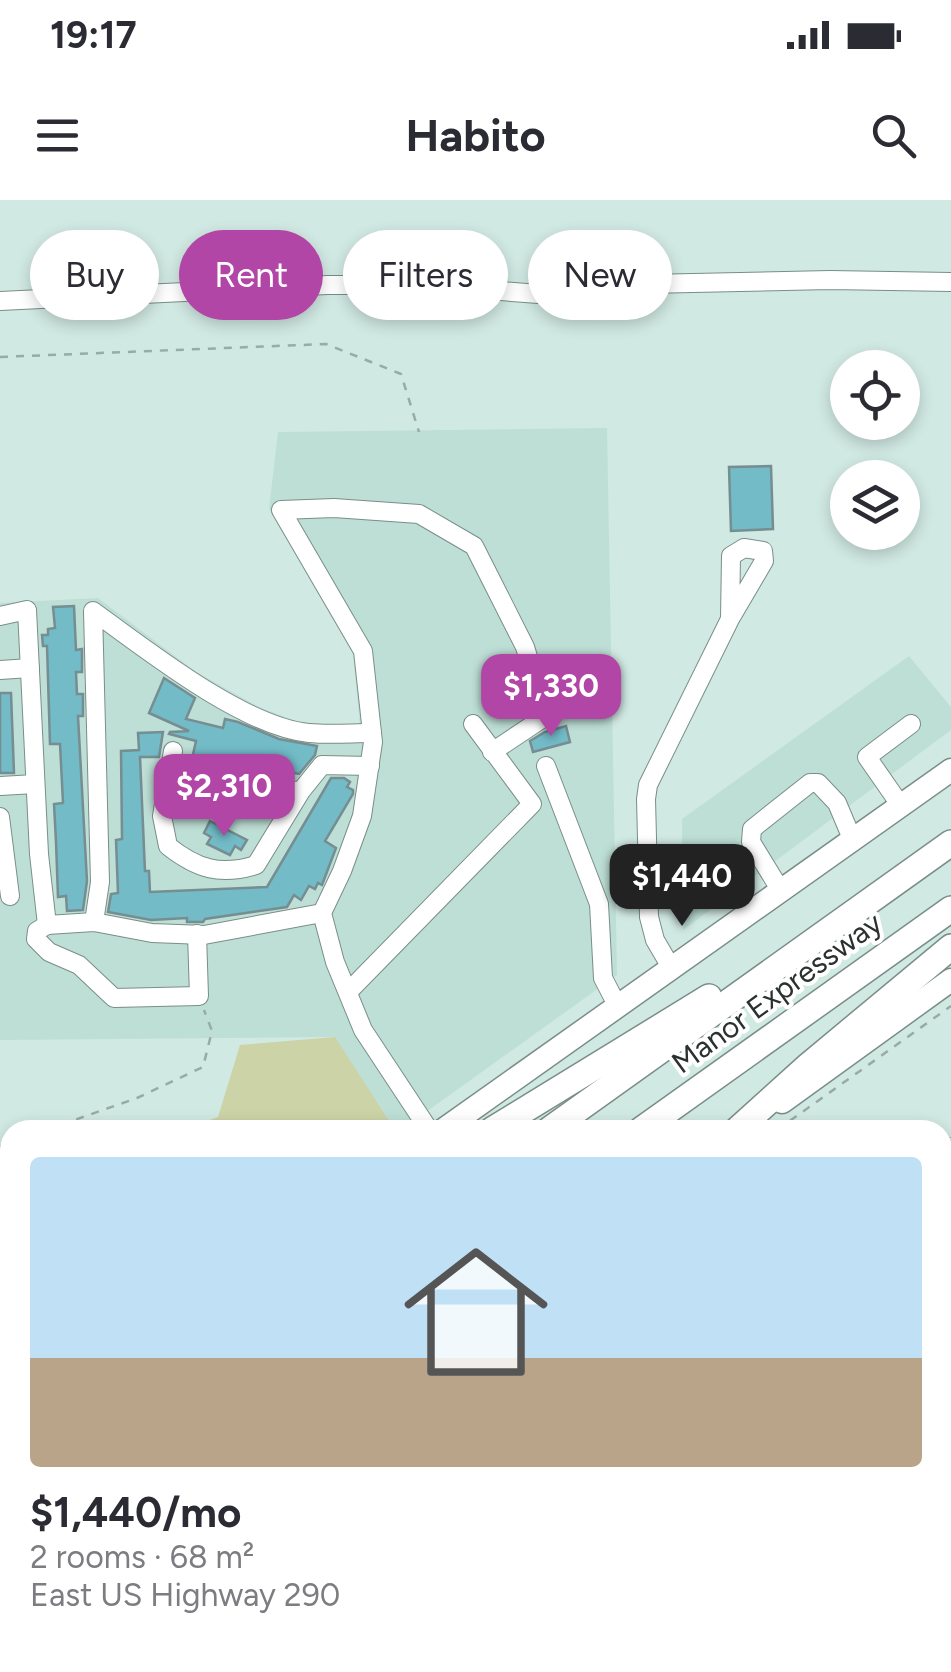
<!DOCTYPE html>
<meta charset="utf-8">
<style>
body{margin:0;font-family:Figtree,sans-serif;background:#f7f7f7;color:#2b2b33;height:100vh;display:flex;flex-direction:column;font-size:38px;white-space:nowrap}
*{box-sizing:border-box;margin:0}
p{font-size:32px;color:#7c7c81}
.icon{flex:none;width:55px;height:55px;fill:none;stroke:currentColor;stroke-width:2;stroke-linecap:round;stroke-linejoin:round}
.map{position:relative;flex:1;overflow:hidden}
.panel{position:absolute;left:0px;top:920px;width:952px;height:552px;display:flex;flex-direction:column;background:#fff;border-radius:30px 30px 0 0;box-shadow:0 5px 15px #0003}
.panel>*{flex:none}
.banner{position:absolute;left:30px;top:30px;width:892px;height:90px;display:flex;gap:20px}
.fabs{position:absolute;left:830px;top:150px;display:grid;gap:20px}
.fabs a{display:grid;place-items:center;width:90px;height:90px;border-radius:50%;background:#fff;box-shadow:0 5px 15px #0003;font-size:50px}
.price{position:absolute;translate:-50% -85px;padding:0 22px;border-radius:20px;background:#b246a6;color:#fff;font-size:32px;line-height:65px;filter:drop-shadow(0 2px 5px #0008)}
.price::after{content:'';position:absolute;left:50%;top:60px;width:30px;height:22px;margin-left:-15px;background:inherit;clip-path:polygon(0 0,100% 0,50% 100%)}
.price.selected{background:#222;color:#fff}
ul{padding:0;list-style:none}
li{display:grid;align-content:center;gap:20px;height:530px;padding:0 30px}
li span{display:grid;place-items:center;height:310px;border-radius:10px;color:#555}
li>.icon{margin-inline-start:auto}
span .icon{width:180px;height:180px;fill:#fffc;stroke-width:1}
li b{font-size:42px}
.tag{padding:0 35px;border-radius:45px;background:#fff;box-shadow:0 5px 15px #0003;font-size:35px;line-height:90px}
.tag.selected{background:#b246a6;color:#fff}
.status{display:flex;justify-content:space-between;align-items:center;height:70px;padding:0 50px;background:#fff;direction:ltr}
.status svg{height:28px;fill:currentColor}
header{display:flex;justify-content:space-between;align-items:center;height:130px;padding:0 30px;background:#fff;font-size:45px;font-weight:700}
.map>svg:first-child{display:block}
.built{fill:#bedfd6}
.green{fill:#ccd3a6}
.building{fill:#72bbc7;stroke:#768d91;stroke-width:2.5}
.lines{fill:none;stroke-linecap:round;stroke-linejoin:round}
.minor-casing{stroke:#798e88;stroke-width:20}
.major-casing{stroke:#798e88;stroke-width:25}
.highway-casing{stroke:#798e88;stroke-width:28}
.path{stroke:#98aba6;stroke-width:2.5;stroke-dasharray:8 8;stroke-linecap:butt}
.minor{stroke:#fff;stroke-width:18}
.major{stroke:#fff;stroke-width:22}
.highway{stroke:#fff;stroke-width:25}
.labels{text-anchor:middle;stroke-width:8;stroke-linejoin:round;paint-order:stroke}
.street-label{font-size:30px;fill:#29322f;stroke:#fff}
</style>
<div class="status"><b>19:17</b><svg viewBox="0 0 49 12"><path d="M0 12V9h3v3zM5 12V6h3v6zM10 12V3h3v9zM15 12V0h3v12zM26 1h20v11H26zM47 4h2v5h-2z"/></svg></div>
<header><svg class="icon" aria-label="menu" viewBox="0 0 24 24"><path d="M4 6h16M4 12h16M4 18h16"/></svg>Habito<svg class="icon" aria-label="search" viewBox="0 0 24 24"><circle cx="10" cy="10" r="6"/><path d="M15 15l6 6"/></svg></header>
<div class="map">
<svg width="951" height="1472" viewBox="0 0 951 1472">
<rect width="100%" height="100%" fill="#d1e9e3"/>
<g class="built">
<path d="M607,228L617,775L401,930H395L334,837L0,840V403L98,398L196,472L259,507L314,528L360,526L352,444L269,309L278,232Z"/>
<path d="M909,456L951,507V530L683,730L682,619Z"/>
</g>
<g class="green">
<path d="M335,837L395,930H183L218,917L240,845Z"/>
<path d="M951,990V1472H503L511,1462H942V992Z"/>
<path d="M10,994V1076L0,1075V998Z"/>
</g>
<g class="building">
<path d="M771,266L773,329L731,331L729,267Z"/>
<path d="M74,406L76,450L82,449V472H76L77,494H83V516H78L87,681L83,710L67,711L66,696L58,697L56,642L54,604L63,603L60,544H50L47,446H43L42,435H48V429L55,428L53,407Z"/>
<path d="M164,478L195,498L186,519L223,528L225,519L238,522L279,539L317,546L315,555L299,574L241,563L240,568H236L215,564L212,576L189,572L196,541L169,534L170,532L189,531L149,513Z"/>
<path d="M0,493H11L14,573H0Z"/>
<path d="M566,526L570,542L533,552L530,541L545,532Z"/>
<path d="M163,532L159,557H140L145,671H149L150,692L267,687L331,578H344L350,582L347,587L353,590V594L325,641L336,648L322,685L318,683L315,689L309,686L301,700L294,695L287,707L205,719L203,722H187V718L151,720L108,712L111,694L118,693L116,640L122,639L121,551L139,550L138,533Z"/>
<path d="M210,621L247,640L241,650L235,646L230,655L207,644L211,637L204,633Z"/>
<path d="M308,1462H369L376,1472H315Z"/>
</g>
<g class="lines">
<g class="minor-casing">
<g id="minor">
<path d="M0,101L327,85H421L565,96L646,84L830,80L951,82"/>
<path d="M0,416L27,410L39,654L47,725L94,722L152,733L204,735L322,713"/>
<path d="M0,470L30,468"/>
<path d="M173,551L162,616L168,646C197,669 220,676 256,665L301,591L322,565L370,566"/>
<path d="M546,566L599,704L603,778L618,807"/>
<path d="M0,586L35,584"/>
<path d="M167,587L301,591"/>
<path d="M901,606L867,557L911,524"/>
<path d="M0,617L10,696"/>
<path d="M781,691L751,642L752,629L810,583H818L837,603L853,641"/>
<path d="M94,722L100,682L93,411C147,450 244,527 309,533C330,535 352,533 372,533"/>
<path d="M47,725L37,731L36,739L49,752L79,765L114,798L199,796L197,734"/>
<path d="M672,769L655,740L649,717L646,599L648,585L730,419L731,356L744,348L763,351L764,361L730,419"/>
<path d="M348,792L532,604L473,524"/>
<path d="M429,930L363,830L335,762L322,713L342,671L362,616L373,542L363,451L281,310L334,308L419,314L474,346L525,447L546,516L492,552"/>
<path d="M942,970L951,967"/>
<path d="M942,1064H951"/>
<path d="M942,1092L951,1091"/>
<path d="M399,1462L406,1472"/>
<path d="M847,1462L848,1472"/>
<path d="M887,1462V1472"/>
<path d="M75,1472H80"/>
<path d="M193,1472L195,1462"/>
<path d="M475,1472L483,1462"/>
<path d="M548,1472L555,1462"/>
<path d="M774,1472L781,1462"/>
</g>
</g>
<g class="major-casing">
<g id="major">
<path d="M782,902L951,780"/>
<path d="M443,930L951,570"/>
<path d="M0,1249L10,1242"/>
<path d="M0,1464L10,1456"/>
</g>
</g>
<g class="highway-casing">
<g id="highway">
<path d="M492,930L709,797"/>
<path d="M549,930L951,643"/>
<path d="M641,930L951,709"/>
<path d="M737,930L809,865L951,747"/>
<path d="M0,1321L10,1314"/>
<path d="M0,1388L10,1380"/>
<path d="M0,1429L10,1423"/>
</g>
</g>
<g class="path">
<path d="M0,157L326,144L401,174L419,232"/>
<path d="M46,930L137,898L203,867L212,831L204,810"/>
<path d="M777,930L951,806"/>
<path d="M951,937V938"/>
<path d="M0,946L10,943"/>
</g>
<use href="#minor" class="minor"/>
<use href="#major" class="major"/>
<use href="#highway" class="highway"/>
</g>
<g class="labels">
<g class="street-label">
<text transform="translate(777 793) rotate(-36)" y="10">Manor Expressway</text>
</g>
</g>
</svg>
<div class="fabs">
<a><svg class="icon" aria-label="locate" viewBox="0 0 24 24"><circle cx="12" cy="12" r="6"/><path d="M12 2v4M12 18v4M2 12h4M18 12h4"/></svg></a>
<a><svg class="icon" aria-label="layers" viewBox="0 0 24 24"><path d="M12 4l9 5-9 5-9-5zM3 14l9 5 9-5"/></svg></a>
</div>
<b class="price" style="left:551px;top:539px">$1,330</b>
<b class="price" style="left:224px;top:639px">$2,310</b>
<b class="price selected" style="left:682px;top:729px">$1,440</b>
<div class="banner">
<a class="tag">Buy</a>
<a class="tag selected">Rent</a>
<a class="tag">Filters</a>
<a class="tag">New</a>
</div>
<section class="panel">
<ul>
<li><span style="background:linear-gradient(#bfe0f5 65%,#b9a48a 0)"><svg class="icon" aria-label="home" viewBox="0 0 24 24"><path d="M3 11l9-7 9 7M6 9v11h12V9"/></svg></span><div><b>$1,440/mo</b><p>2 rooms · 68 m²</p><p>East US Highway 290</p></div></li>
</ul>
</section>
</div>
